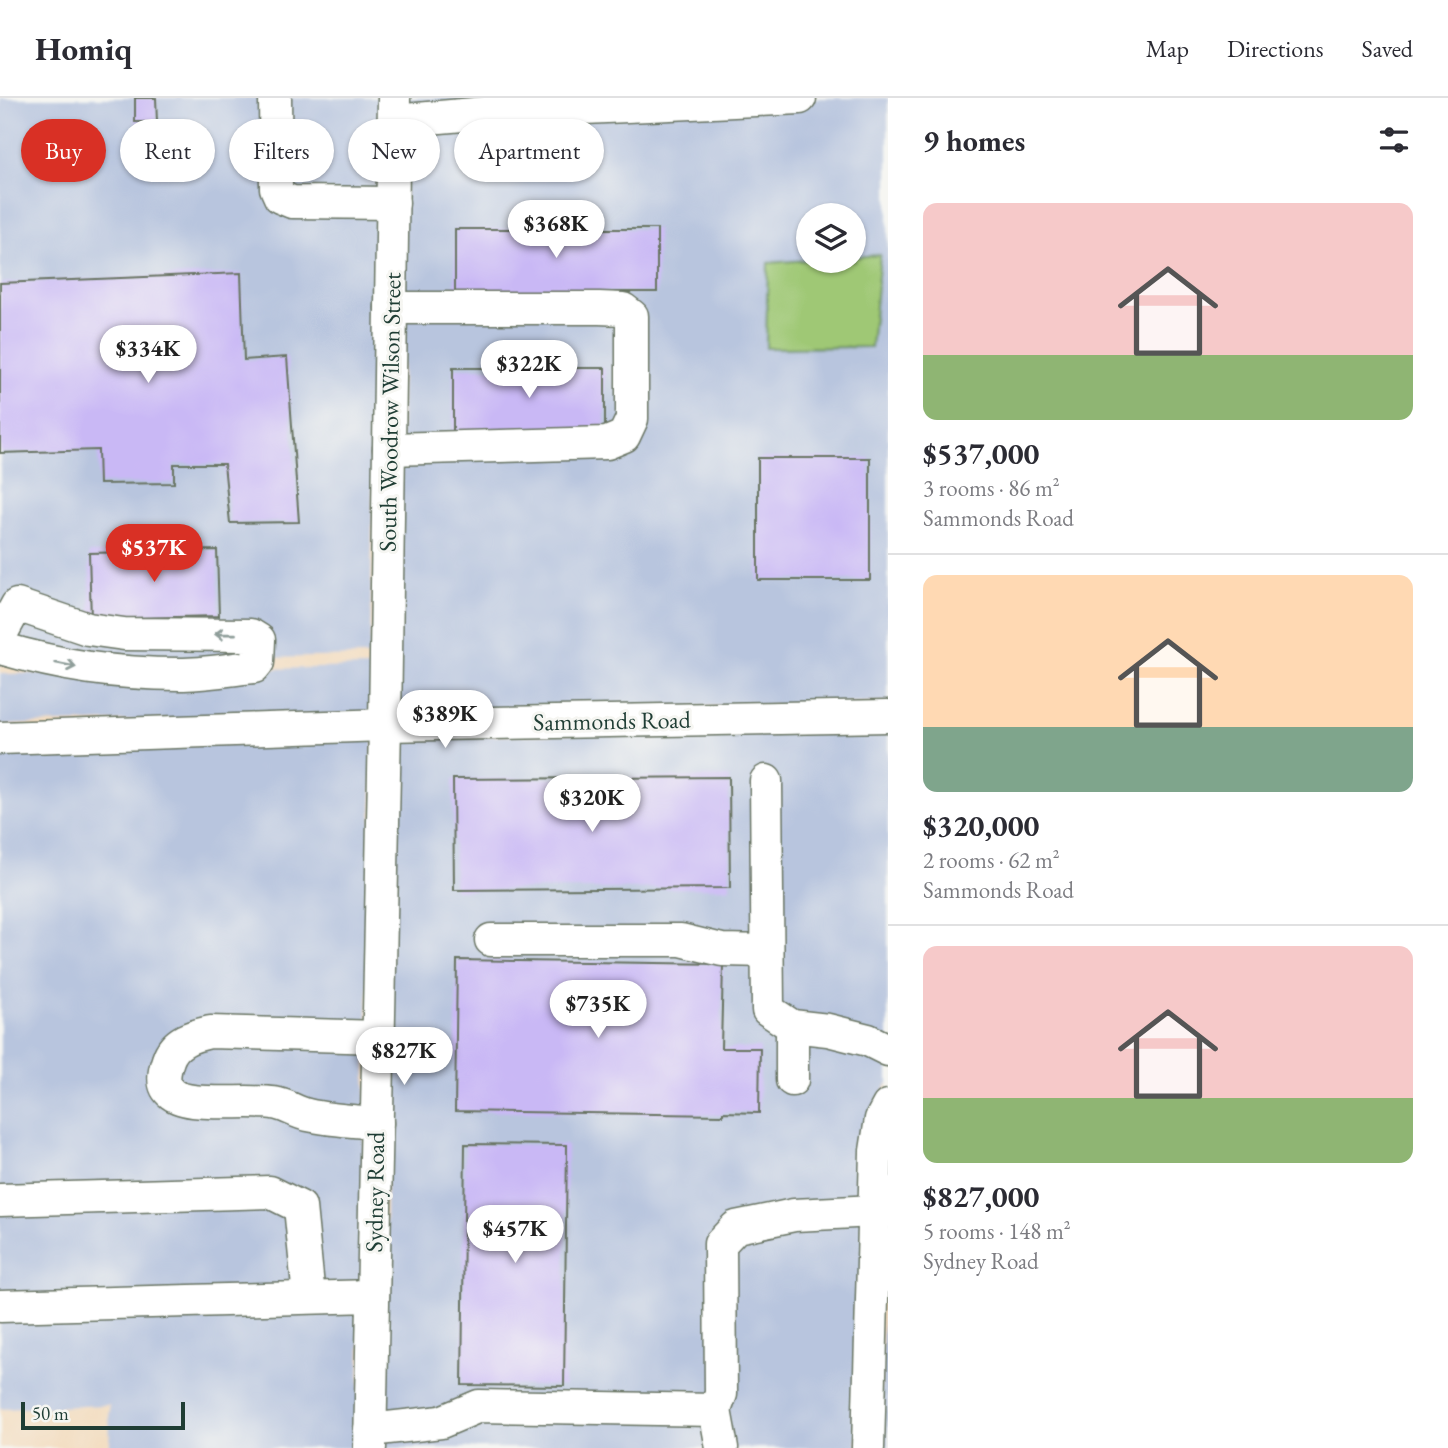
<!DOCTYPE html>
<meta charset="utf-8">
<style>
body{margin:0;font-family:"EB Garamond",serif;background:#f2f2f3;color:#2b2b33;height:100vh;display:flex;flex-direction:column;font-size:26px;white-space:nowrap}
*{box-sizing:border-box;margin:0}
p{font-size:23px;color:#7c7c81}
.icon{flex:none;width:38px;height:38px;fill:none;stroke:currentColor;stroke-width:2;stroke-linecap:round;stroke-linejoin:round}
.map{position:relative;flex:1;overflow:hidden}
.drawer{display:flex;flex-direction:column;background:#fff;width:560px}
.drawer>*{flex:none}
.banner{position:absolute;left:21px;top:21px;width:665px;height:63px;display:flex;gap:14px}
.tools{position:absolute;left:796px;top:105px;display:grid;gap:14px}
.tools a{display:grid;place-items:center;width:70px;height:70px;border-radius:50%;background:#fff;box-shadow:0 2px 5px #0004;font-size:35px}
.scale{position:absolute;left:21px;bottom:18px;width:164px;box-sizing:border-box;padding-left:7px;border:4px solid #1f3d34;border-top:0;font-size:19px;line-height:24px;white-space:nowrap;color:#1f3d34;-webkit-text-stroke:5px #f6f6f2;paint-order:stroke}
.price{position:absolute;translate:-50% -60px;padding:0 16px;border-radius:24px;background:#fff;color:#222;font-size:23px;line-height:46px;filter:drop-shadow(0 2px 4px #0008)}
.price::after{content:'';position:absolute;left:50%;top:42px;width:21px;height:16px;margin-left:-10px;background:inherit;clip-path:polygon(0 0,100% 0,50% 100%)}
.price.on{background:#d93025;color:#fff}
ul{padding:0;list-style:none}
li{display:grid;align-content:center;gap:14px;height:371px;padding:0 35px}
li+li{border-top:2px solid #e1e1e2}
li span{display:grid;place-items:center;height:217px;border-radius:14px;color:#555}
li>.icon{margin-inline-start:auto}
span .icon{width:126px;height:126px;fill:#fffc;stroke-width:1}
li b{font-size:30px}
h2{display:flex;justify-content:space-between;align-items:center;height:84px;padding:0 35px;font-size:30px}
.chip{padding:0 24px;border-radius:32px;background:#fff;box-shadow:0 2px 5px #0004;font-size:24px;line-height:63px}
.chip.on{background:#d93025;color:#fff}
header{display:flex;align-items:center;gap:42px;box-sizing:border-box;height:98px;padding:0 35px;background:#fff;border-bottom:2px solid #e1e1e2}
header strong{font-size:33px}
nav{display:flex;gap:38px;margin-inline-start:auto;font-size:24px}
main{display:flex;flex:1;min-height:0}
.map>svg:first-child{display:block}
.industrial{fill:#b8c5de;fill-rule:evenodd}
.green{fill:#9fc874;stroke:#5f8254;stroke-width:2}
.building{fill:#c9b8f5}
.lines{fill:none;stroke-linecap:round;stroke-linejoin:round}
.minor-casing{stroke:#697464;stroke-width:35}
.minor{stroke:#fff;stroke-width:32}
.oneway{stroke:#8f9e9a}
.labels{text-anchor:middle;stroke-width:6;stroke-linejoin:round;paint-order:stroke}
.street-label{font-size:24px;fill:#1f3d34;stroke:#f6f6f2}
</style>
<header>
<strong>Homiq</strong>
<nav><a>Map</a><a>Directions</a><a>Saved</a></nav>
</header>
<main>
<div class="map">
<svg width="888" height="1350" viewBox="0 0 888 1350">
<rect width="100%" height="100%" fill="#f6f6f2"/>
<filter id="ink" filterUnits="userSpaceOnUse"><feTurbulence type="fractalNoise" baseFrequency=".0143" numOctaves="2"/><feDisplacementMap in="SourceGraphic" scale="14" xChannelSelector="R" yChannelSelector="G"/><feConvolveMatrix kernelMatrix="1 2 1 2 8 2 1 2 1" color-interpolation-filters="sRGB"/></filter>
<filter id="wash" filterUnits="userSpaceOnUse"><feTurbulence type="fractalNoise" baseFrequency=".00686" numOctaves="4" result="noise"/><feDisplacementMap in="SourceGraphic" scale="28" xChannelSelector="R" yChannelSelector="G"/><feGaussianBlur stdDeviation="1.57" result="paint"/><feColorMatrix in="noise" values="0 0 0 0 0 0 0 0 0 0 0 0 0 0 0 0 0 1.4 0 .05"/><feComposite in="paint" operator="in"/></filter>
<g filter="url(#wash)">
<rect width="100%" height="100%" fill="#f3dbbd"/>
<g class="industrial">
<path d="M0,0H379L370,558L0,565Z"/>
<path d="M406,0H888V605L397,614ZM808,117H854V159L879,157L766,250L768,165L808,162Z"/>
<path d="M370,569L374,615L0,627V576Z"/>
<path d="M888,630V985L871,1014L857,1350H381L396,640Z"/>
<path d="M373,641L358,1350H110L109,1307L0,1311V652Z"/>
<path d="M888,1053V1350H879Z"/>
</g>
<path class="green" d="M880,157L871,249L766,250L768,165L808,162L854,163V159Z"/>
<g id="blocks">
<g class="building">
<path d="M135,0H156L157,24H135Z"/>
<rect x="455" y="131" width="202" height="63"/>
<path d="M241,175L244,262L287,259L299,424L230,425L224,366H174V385L99,386L98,352L0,355V185Z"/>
<rect x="453" y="270" width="152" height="65"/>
<rect x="758" y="360" width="112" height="122"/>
<path d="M217,452L219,518L91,521L89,455Z"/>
<path d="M729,679L730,790L454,792L453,681Z"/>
<path d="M457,862L723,866L721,950H760L759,1015L723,1014V1017L455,1013Z"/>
<path d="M465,1046L567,1047L564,1288L462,1287Z"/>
</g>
</g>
</g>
<g filter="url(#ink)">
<use href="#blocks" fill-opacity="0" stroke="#697464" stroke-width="2"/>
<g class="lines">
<g class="minor-casing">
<g id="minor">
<path d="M275,0L276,90L280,99L292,104L393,105"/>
<path d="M394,23L497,14L800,0"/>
<path d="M389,351L607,345L624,338L632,321V218L623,211L599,210H391"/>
<path d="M0,538L17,507L88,531L124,536L251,537L259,542L258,564L254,569C230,571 204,576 180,576C115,576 62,568 0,550"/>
<path d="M0,640L385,627L888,618"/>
<path d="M766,683L768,912L792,928L828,932L868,942L888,952"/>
<path d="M491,842H681L722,852L767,853"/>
<path d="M792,928V982"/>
<path d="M377,1025C354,1023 330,1022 308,1017C297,1015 288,1008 278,1006C253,1000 191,1011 172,996C161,988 164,973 168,962C174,943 192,938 210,934L379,939"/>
<path d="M0,1102L270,1094L300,1109L309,1199"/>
<path d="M0,1208L373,1198"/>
<path d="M715,1312L722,1350"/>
<path d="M370,1332L441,1324L479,1308L715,1312L721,1296L720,1146L736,1129L794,1117L875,1113"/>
<path d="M370,1350L385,627L394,0"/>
<path d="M868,1350L876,1053L881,1021L888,1008"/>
</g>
</g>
<use href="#minor" class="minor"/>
</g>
<defs><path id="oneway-shaft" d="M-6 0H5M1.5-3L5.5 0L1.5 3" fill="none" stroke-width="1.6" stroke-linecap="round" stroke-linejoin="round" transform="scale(1.75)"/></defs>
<g class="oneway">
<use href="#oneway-shaft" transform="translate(225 536) rotate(-179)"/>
<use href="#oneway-shaft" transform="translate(66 567) rotate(11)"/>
</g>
</g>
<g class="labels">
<g class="street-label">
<text transform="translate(390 314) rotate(-89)" y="8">South Woodrow Wilson Street</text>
<text transform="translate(612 623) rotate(-1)" y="8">Sammonds Road</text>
<text transform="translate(375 1094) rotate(-89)" y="8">Sydney Road</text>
</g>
</g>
</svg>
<div class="tools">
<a><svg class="icon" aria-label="layers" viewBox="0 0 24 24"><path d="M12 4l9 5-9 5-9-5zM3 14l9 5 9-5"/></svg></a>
</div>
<div class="scale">50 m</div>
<b class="price" style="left:556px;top:162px">$368K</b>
<b class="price" style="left:148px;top:287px">$334K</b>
<b class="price" style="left:529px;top:302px">$322K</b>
<b class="price on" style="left:154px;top:486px">$537K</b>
<b class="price" style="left:445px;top:652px">$389K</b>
<b class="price" style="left:592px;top:736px">$320K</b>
<b class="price" style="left:598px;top:942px">$735K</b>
<b class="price" style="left:404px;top:989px">$827K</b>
<b class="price" style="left:515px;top:1167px">$457K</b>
<div class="banner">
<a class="chip on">Buy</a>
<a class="chip">Rent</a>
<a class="chip">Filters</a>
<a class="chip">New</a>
<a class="chip">Apartment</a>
</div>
</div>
<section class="drawer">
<h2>9 homes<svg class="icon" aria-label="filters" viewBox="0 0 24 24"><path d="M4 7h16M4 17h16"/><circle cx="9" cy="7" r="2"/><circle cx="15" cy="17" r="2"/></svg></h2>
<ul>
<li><span style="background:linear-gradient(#f6c9c9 70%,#8fb573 0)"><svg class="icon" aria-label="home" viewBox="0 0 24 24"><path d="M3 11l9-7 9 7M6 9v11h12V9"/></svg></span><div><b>$537,000</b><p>3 rooms · 86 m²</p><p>Sammonds Road</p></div></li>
<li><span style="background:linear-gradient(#ffd9b3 70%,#7fa58c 0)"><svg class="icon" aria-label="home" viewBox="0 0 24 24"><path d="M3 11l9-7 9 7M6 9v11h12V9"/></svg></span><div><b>$320,000</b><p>2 rooms · 62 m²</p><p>Sammonds Road</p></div></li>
<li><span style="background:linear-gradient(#f6c9c9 70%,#8fb573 0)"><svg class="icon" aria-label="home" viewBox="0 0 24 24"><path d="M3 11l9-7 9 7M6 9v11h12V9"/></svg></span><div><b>$827,000</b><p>5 rooms · 148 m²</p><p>Sydney Road</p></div></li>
</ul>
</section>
</main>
